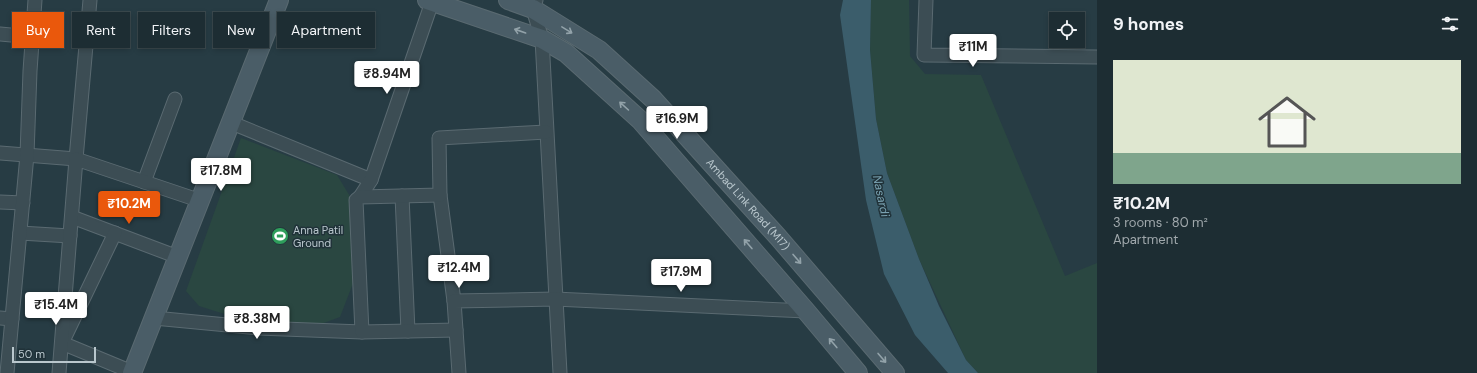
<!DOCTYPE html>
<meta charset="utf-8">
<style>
body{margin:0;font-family:"DM Sans",sans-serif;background:#2a393f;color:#f1f3f6;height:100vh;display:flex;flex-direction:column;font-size:15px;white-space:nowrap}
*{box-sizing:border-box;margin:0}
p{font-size:13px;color:#a0a8ac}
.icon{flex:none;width:22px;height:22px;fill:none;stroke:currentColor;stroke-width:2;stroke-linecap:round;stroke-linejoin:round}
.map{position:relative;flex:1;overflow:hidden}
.details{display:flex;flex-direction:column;background:#1d2d33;width:380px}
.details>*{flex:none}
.top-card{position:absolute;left:12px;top:12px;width:380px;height:36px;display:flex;gap:8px}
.buttons{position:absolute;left:1049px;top:12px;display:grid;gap:8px}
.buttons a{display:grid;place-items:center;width:36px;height:36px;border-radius:0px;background:#1d2d33;box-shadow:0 2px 6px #0003,0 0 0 1px #3b494e;font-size:20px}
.scale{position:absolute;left:12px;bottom:10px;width:84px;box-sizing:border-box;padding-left:4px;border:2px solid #b9c7cd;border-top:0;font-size:11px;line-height:14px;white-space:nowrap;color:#b9c7cd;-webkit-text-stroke:3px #203239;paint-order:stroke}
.price{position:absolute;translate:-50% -34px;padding:0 9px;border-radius:4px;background:#fff;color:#222;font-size:13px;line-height:26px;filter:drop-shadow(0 1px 2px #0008)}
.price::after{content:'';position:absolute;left:50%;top:24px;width:12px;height:9px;margin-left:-6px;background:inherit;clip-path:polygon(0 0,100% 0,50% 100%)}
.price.on{background:#ea580c;color:#fff}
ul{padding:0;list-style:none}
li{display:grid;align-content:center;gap:8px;height:212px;padding:0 16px}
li+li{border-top:1px solid #3b494e}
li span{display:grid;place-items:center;height:124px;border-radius:0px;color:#555}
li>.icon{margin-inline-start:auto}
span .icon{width:72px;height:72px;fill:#fffc;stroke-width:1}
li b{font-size:17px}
h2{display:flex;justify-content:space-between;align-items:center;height:48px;padding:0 16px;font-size:17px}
.chip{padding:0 14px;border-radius:0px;background:#1d2d33;box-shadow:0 2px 6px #0003,0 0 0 1px #3b494e;font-size:14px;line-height:36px}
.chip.on{background:#ea580c;color:#fff}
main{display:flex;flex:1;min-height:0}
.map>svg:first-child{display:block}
.green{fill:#2a4741}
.water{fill:#3b5d6b}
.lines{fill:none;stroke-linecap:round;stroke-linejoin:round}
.street-casing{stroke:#5a6a71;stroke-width:15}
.secondary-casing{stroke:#5a6a71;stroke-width:20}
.street{stroke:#3c4d54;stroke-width:13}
.secondary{stroke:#4a5d67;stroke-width:18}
.oneway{stroke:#92a2a9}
.labels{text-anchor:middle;stroke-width:3;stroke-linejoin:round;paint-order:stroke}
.street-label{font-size:11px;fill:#b9c7cd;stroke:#203239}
.poi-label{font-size:11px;fill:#b9c7cd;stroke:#203239;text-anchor:start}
.water-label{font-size:12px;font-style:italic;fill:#79a1b0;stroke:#203239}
</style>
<main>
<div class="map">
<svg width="1097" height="373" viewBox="0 0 1097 373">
<rect width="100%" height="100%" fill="#273c44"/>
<g class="green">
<path d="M871,0H909L910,56L925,74L981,75L1065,276L1097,263V373H978L966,360L919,259L887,173L876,119L870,50Z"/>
<path d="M241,138L337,175L351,198L357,273L340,317L299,332L253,323L199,306L186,291Z"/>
</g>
<path class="water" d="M843,0H871L870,50L876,119L887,173L919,259L939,306L966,360L978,373H948L915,335L884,274L866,200L840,15Z"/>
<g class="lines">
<g class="street-casing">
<g id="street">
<path d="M536,0L533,9L542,39L560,373"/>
<path d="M926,0L924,55L1097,57"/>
<path d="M0,34L32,37"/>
<path d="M232,123L371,180"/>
<path d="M0,153L76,159L90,0"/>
<path d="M144,182L175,99"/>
<path d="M440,195L454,301"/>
<path d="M402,196L408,331"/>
<path d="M360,197L371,180L432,2"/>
<path d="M0,202L23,203"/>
<path d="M72,217L178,257"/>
<path d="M20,233L70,236"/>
<path d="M115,233L62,343L132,372"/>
<path d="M0,318L12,319"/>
<path d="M154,318L258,328L362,332"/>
<path d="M456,330L362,332L356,200L360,197L440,195L439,138L546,132"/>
<path d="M7,373L27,155L30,71L35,0"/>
<path d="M59,373L76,159L201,201"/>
<path d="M459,373L454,301L555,299L806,311"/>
</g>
</g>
<g class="secondary-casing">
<g id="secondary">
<path d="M427,0L542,39L566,53L640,120L806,311L858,373"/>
<path id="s1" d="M508,0L533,9L599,50L653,99L778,237L895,373"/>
<path d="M132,373L279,0"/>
</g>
</g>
<use href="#street" class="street"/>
<use href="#secondary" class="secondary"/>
</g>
<defs><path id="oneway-shaft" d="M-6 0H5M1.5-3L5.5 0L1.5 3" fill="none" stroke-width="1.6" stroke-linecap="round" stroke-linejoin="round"/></defs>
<g class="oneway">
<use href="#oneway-shaft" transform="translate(567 30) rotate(31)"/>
<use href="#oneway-shaft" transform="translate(520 31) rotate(-161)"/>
<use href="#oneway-shaft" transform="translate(624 106) rotate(-138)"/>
<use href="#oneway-shaft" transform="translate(748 244) rotate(-131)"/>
<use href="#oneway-shaft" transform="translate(797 259) rotate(49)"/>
<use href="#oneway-shaft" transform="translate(833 343) rotate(-130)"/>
<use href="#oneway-shaft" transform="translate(882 358) rotate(49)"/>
</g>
<defs>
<g id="stadium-disc" transform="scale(0.9)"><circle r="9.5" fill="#2e9e5b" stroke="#203239"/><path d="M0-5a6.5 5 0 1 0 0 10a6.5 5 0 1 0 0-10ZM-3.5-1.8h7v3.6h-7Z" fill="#fff"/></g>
</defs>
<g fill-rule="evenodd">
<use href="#stadium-disc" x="280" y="236"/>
</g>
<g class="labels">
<g class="street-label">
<text dy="4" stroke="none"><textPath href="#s1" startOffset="319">Ambad Link Road (M17)</textPath></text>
</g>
<g class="poi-label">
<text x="293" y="234">Anna Patil<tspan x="293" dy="13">Ground</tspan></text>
</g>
<g class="water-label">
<text transform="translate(881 196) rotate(78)" y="4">Nasardi</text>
</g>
</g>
</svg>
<div class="buttons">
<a><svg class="icon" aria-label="locate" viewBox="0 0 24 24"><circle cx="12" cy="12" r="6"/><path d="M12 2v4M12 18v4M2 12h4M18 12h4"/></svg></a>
</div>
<div class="scale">50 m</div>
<b class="price" style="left:973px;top:68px">₹11M</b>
<b class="price" style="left:387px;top:95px">₹8.94M</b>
<b class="price" style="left:677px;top:140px">₹16.9M</b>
<b class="price" style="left:221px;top:192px">₹17.8M</b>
<b class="price on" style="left:129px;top:225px">₹10.2M</b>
<b class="price" style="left:459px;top:289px">₹12.4M</b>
<b class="price" style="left:681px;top:293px">₹17.9M</b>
<b class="price" style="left:56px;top:326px">₹15.4M</b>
<b class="price" style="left:257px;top:340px">₹8.38M</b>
<div class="top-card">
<a class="chip on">Buy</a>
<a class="chip">Rent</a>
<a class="chip">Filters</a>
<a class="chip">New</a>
<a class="chip">Apartment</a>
</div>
</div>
<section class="details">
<h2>9 homes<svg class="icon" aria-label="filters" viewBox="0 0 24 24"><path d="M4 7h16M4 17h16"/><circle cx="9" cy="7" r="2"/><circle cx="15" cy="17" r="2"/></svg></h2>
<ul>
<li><span style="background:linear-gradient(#dfe7d0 75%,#7fa58c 0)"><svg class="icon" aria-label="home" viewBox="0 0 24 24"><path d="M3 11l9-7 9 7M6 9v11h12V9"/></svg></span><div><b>₹10.2M</b><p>3 rooms · 80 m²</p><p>Apartment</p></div></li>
</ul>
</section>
</main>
